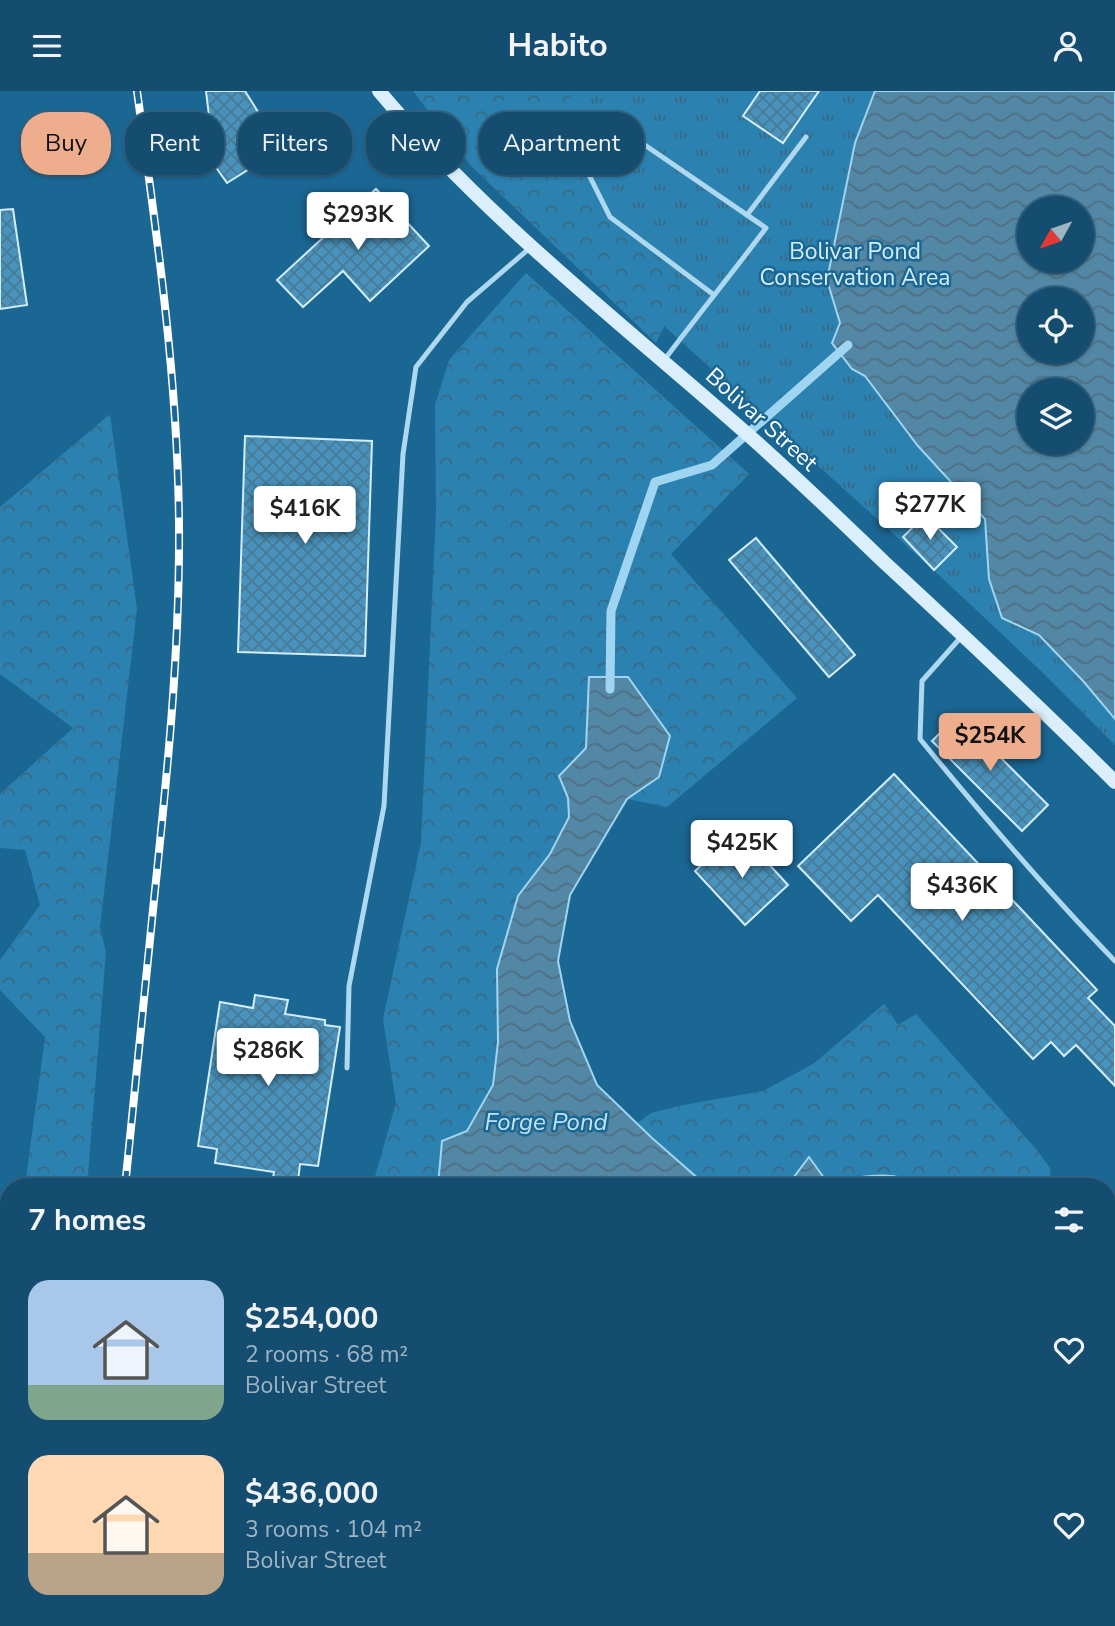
<!DOCTYPE html>
<meta charset="utf-8">
<style>
body{margin:0;font-family:"Nunito Sans",sans-serif;background:#215777;color:#f1f3f6;height:100vh;display:flex;flex-direction:column;font-size:26px;white-space:nowrap}
*{box-sizing:border-box;margin:0}
p{font-size:23px;color:#9db4c3}
.icon{flex:none;width:38px;height:38px;fill:none;stroke:currentColor;stroke-width:2;stroke-linecap:round;stroke-linejoin:round}
.map{position:relative;flex:1;overflow:hidden}
.details{position:absolute;left:0px;top:1087px;width:1116px;height:450px;display:flex;flex-direction:column;background:#144d6f;border-radius:28px 28px 0 0;box-shadow:0 2px 5px #0004,0 0 0 2px #336482}
.details>*{flex:none}
.guide{position:absolute;left:21px;top:21px;width:700px;height:63px;display:flex;gap:14px}
.needle{width:46px;rotate:230deg}
.controls{position:absolute;left:1017px;top:105px;display:grid;gap:14px}
.controls a{display:grid;place-items:center;width:77px;height:77px;border-radius:50%;background:#144d6f;box-shadow:0 2px 5px #0004,0 0 0 2px #336482;font-size:35px}
.price{position:absolute;translate:-50% -60px;padding:0 16px;border-radius:7px;background:#fff;color:#222;font-size:23px;line-height:46px;filter:drop-shadow(0 2px 4px #0008)}
.price::after{content:'';position:absolute;left:50%;top:42px;width:21px;height:16px;margin-left:-10px;background:inherit;clip-path:polygon(0 0,100% 0,50% 100%)}
.price.current{background:#eead8d;color:#111}
ul{padding:0;list-style:none}
li{display:flex;align-items:center;gap:21px;height:175px;padding:0 28px}
li span{display:grid;place-items:center;flex:none;width:196px;height:140px;border-radius:21px;color:#555}
li>.icon{margin-inline-start:auto}
span .icon{width:84px;height:84px;fill:#fffc;stroke-width:1}
li b{font-size:30px}
h2{display:flex;justify-content:space-between;align-items:center;height:84px;padding:0 28px;font-size:30px}
.pill{padding:0 24px;border-radius:28px;background:#144d6f;box-shadow:0 2px 5px #0004,0 0 0 2px #336482;font-size:24px;line-height:63px}
.pill.current{background:#eead8d;color:#111}
header{display:flex;justify-content:space-between;align-items:center;height:91px;padding:0 28px;background:#144d6f;font-size:32px;font-weight:700}
.map>svg:first-child{display:block}
.grass{fill:url(#grass-tufts);fill-rule:evenodd}
.forest{fill:url(#forest-crowns)}
.wetland{fill:url(#wetland-marsh)}
.water{fill:url(#water-waves);stroke:#a0d5f1;stroke-width:2;fill-rule:evenodd}
.lines{fill:none;stroke-linecap:round;stroke-linejoin:round}
.stream{stroke:#a0d5f1;stroke-width:9}
.building{fill:url(#building-cross-hatch);stroke:#d3edfb;stroke-width:2}
.lane{stroke:#add8ef;stroke-width:5}
.secondary{stroke:#daeffb;stroke-width:14}
.rail-casing{stroke:#fff;stroke-width:8}
.rail{stroke:#1b6794;stroke-width:5;stroke-dasharray:16;stroke-linecap:butt}
.labels{text-anchor:middle;stroke-width:5;stroke-linejoin:round;paint-order:stroke}
.park-label{font-size:23px;fill:#d3edfb;stroke:#1b6794}
.street-label{font-size:23px;fill:#fff;stroke:#1b6794}
.water-label{font-size:24px;font-style:italic;fill:#c0e4f7;stroke:#1b6794}
</style>
<header><svg class="icon" aria-label="menu" viewBox="0 0 24 24"><path d="M4 6h16M4 12h16M4 18h16"/></svg>Habito<svg class="icon" aria-label="person" viewBox="0 0 24 24"><circle cx="12" cy="8" r="4"/><path d="M4 21q1-7 8-7t8 7"/></svg></header>
<div class="map">
<svg width="1115" height="1535" viewBox="0 0 1115 1535">
<defs>
<pattern id="grass-tufts" width="24" height="20" patternUnits="userSpaceOnUse" patternTransform="scale(1.75)"><rect width="24" height="20" fill="#2b81b0"/><path d="M3 7l-1-3M5 7V3M7 7l1-3M15 17l-1-3M17 17v-4M19 17l1-3" fill="none" stroke="#3a6983"/></pattern>
<pattern id="forest-crowns" width="20" height="18" patternUnits="userSpaceOnUse" patternTransform="scale(1.75)"><rect width="20" height="18" fill="#2b81b0"/><path d="M2 6a3 3 0 1 1 6 0M12 15a3 3 0 1 1 6 0" fill="none" stroke="#3a6983"/></pattern>
<pattern id="wetland-marsh" width="20" height="14" patternUnits="userSpaceOnUse" patternTransform="scale(1.75)"><rect width="20" height="14" fill="#2b81b0"/><path d="M1 5h8M5 5V1M11 12h8M15 12V8" fill="none" stroke="#3a6983"/></pattern>
<pattern id="water-waves" width="16" height="10" patternUnits="userSpaceOnUse" patternTransform="scale(1.75)"><rect width="16" height="10" fill="#5287a5"/><path d="M0 5q4-4 8 0t8 0" fill="none" stroke="#506f81"/></pattern>
<pattern id="building-cross-hatch" width="8" height="8" patternUnits="userSpaceOnUse" patternTransform="scale(1.75)"><rect width="8" height="8" fill="#4893bd"/><path d="M0 0l8 8M0 8l8-8" fill="none" stroke="#497a95"/></pattern>
</defs>
<rect width="100%" height="100%" fill="#1b6794"/>
<path class="grass" d="M464,0H1115V654L1040,579L940,485L463,53ZM1029,117H1082V170H1029ZM1029,208H1082V261H1029ZM1029,299H1082V352H1029Z"/>
<g class="forest">
<path d="M413,0H570L568,70L683,197L656,252L467,71Z"/>
<path d="M526,182L749,383L671,463L797,607L667,716L627,708L659,686L589,586L586,657L559,685L568,707L569,726L550,763L518,805L493,994L467,1041L442,1050L438,1095L372,1096L396,1012L383,928L421,751L436,422L435,314L449,269Z"/>
<path d="M110,323L137,518L100,836L106,861L87,1095H25L45,946L0,899V869L40,814L25,759L0,757V703L73,637L0,583V416Z"/>
<path d="M884,913L898,934L916,923L1037,1059L1050,1077L1051,1087L1060,1095H920C893,1076 860,1088 830,1091C817,1092 804,1090 791,1090L799,1095H716L701,1090L636,1033L651,1022L683,1014L763,1000L813,973Z"/>
<path d="M0,1119H9V1528H70L71,1535H0Z"/>
<path d="M102,1528H842L841,1535H102Z"/>
<path d="M945,1528H1041L1045,1535H950Z"/>
</g>
<path class="wetland" d="M0,1433L9,1450V1494L4,1510L8,1535H0Z"/>
<g class="water">
<path d="M875,0H1115V628L1084,591L1039,544L1002,527L989,488L985,428L918,355L865,285L852,278L832,252L840,232L827,189L855,52ZM1082,117V170H1029V117ZM1082,208V261H1029V208ZM1029,299H1082V352H1029Z"/>
<path d="M589,586H628L670,645L659,686L627,708L570,804L558,870L570,930L597,994L652,1047L701,1090L716,1095H438L442,1050L467,1040L493,994L498,951L497,878L518,805L550,763L569,726L568,707L559,685L586,657Z"/>
<path d="M809,1066L827,1091C858,1087 894,1077 920,1095H799L791,1090Z"/>
<path d="M1108,1139L1115,1141V1535H1045L1041,1528H1108Z"/>
<path d="M842,1528H945L950,1535H841Z"/>
</g>
<g class="lines">
<path class="stream" d="M610,598L611,520L655,391L712,374L848,254"/>
</g>
<g class="building">
<path d="M206,0H245L281,58L227,92L215,75Z"/>
<path d="M760,0H819L783,52L743,25Z"/>
<path d="M376,98L429,155L370,210L343,180L303,216L277,189Z"/>
<path d="M13,118L27,214L0,218V119Z"/>
<path d="M245,345L372,350L365,565L238,561Z"/>
<path d="M925,424L957,456L934,479L903,446Z"/>
<path d="M756,447L855,564L829,586L729,469Z"/>
<path d="M958,624L1048,714L1022,740L932,650Z"/>
<path d="M894,683L1097,899L1088,907L1115,935V995L1076,954L1064,965L1051,951L1033,968L878,804L851,830L798,775Z"/>
<path d="M731,747L745,762L752,755L788,794L745,834L695,780Z"/>
<path d="M255,904L288,909L285,923L325,929V934L340,936L318,1075L300,1073L298,1090L273,1087L274,1081L215,1072L217,1058L198,1055L220,911L253,917Z"/>
</g>
<g class="lines">
<g class="lane">
<path d="M747,124L806,46"/>
<path d="M665,268C698,224 733,181 766,137L598,22L576,58L610,126L714,204"/>
<path d="M962,545L922,590L920,648C983,725 1046,799 1115,870"/>
<path d="M347,977L349,895L384,715L403,363L416,276L467,211L531,156"/>
</g>
<path class="secondary" d="M379,0C485,126 615,227 738,335C789,379 837,426 885,472C963,544 1040,616 1115,691"/>
<g class="rail-casing">
<g id="rail">
<path d="M125,1096C135,1000 144,905 154,809C167,685 180,560 179,434C178,289 157,144 137,0"/>
<path d="M101,1535L102,1528"/>
</g>
</g>
<use href="#rail" class="rail"/>
</g>
<g class="labels">
<g class="park-label">
<text x="855" y="168">Bolivar Pond<tspan x="855" dy="26">Conservation Area</tspan></text>
</g>
<g class="street-label">
<text transform="translate(762 328) rotate(42)" y="8">Bolivar Street</text>
</g>
<g class="water-label">
<text x="546" y="1039">Forge Pond</text>
</g>
</g>
</svg>
<div class="controls">
<a><svg class="needle" viewBox="-14 -14 28 28"><path d="M0-13l5 13h-10z" fill="#e53935"/><path d="M0 13l5-13h-10z" fill="#9db4c3"/></svg></a>
<a><svg class="icon" aria-label="locate" viewBox="0 0 24 24"><circle cx="12" cy="12" r="6"/><path d="M12 2v4M12 18v4M2 12h4M18 12h4"/></svg></a>
<a><svg class="icon" aria-label="layers" viewBox="0 0 24 24"><path d="M12 4l9 5-9 5-9-5zM3 14l9 5 9-5"/></svg></a>
</div>
<b class="price" style="left:358px;top:161px">$293K</b>
<b class="price" style="left:930px;top:451px">$277K</b>
<b class="price" style="left:305px;top:455px">$416K</b>
<b class="price current" style="left:990px;top:682px">$254K</b>
<b class="price" style="left:742px;top:789px">$425K</b>
<b class="price" style="left:962px;top:832px">$436K</b>
<b class="price" style="left:268px;top:997px">$286K</b>
<div class="guide">
<a class="pill current">Buy</a>
<a class="pill">Rent</a>
<a class="pill">Filters</a>
<a class="pill">New</a>
<a class="pill">Apartment</a>
</div>
<section class="details">
<h2>7 homes<svg class="icon" aria-label="filters" viewBox="0 0 24 24"><path d="M4 7h16M4 17h16"/><circle cx="9" cy="7" r="2"/><circle cx="15" cy="17" r="2"/></svg></h2>
<ul>
<li><span style="background:linear-gradient(#a9c7e8 75%,#7fa58c 0)"><svg class="icon" aria-label="home" viewBox="0 0 24 24"><path d="M3 11l9-7 9 7M6 9v11h12V9"/></svg></span><div><b>$254,000</b><p>2 rooms · 68 m²</p><p>Bolivar Street</p></div><svg class="icon" aria-label="heart" viewBox="0 0 24 24"><path d="M12 20l-8-8c-3-5 5-10 8-4 3-6 11-1 8 4z"/></svg></li>
<li><span style="background:linear-gradient(#ffd9b3 70%,#b9a48a 0)"><svg class="icon" aria-label="home" viewBox="0 0 24 24"><path d="M3 11l9-7 9 7M6 9v11h12V9"/></svg></span><div><b>$436,000</b><p>3 rooms · 104 m²</p><p>Bolivar Street</p></div><svg class="icon" aria-label="heart" viewBox="0 0 24 24"><path d="M12 20l-8-8c-3-5 5-10 8-4 3-6 11-1 8 4z"/></svg></li>
</ul>
</section>
</div>
